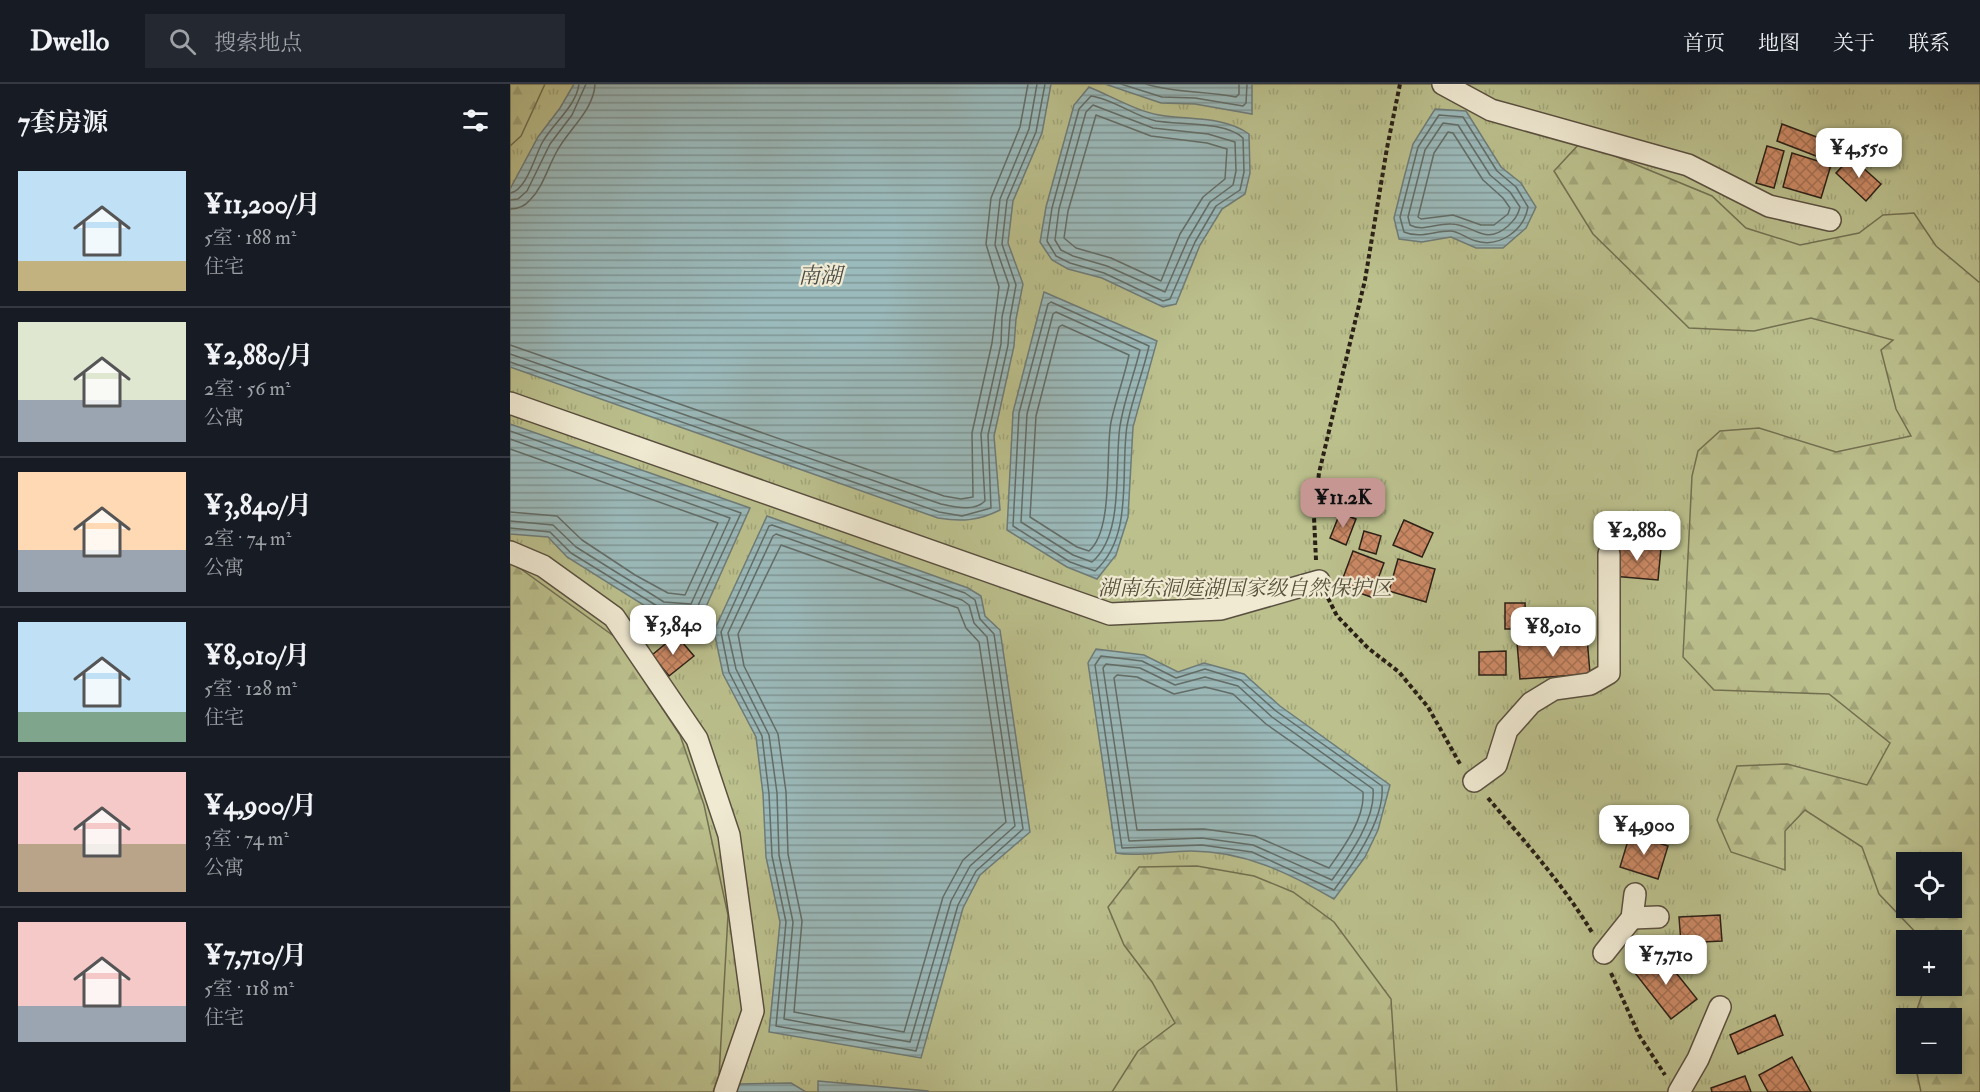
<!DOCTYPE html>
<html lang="zh">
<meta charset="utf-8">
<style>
body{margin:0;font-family:"IM FELL Double Pica","Noto Serif SC",serif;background:#242831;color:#f1f3f6;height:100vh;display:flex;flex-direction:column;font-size:22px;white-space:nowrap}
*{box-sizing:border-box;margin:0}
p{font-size:20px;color:#9ea1a6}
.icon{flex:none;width:33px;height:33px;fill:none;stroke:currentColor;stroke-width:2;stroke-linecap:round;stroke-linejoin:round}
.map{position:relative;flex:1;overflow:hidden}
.drawer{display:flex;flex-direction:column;background:#171b24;width:510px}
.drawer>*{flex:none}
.tools{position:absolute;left:1386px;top:768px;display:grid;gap:12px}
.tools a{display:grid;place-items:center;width:66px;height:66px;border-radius:0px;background:#171b24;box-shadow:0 3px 9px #0003;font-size:30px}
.price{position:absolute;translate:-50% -51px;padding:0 14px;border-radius:12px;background:#fff;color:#222;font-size:20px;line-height:39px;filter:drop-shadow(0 2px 3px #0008)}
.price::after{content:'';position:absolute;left:50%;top:36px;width:18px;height:14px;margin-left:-9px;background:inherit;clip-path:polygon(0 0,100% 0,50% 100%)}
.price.active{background:#c59692;color:#111}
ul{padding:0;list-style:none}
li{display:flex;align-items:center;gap:18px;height:150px;padding:0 18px}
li+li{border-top:2px solid #363941}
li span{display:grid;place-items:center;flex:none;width:168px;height:120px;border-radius:0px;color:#555}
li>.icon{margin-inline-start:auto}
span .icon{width:72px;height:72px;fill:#fffc;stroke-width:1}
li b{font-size:26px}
h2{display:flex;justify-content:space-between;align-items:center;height:72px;padding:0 18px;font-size:26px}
header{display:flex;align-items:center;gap:36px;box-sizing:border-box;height:84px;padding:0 30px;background:#171b24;border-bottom:2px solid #363941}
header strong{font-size:28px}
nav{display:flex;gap:33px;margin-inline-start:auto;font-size:21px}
.search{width:420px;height:54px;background:#242831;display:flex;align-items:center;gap:15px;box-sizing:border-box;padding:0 21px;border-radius:0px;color:#9ea1a6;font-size:22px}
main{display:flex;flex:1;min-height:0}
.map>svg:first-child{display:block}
.grass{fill:url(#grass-tufts);stroke:#727052;stroke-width:1.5;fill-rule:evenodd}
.forest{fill:url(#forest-firs);stroke:#727052;stroke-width:1.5;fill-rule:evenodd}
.water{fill:url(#water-rules);stroke:#6e7c79;stroke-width:1.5}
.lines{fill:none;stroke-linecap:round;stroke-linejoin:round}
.shore{stroke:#626d68;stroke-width:1.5}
.building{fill:url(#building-cross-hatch);stroke:#2a2016;stroke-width:1.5}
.minor-casing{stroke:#5a5040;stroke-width:24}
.path{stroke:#2a2016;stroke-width:4;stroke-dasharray:4.5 3;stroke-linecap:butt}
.minor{stroke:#f0ead3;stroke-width:21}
.labels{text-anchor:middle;stroke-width:4.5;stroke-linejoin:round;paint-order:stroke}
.park-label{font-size:21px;font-style:italic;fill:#56503a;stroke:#f0ead3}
.water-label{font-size:22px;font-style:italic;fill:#4c4e48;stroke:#f0ead3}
</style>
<header>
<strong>Dwello</strong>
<div class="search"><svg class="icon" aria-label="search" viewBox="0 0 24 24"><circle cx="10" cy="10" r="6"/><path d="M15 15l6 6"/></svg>搜索地点</div>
<nav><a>首页</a><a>地图</a><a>关于</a><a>联系</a></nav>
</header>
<main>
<section class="drawer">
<h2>7套房源<svg class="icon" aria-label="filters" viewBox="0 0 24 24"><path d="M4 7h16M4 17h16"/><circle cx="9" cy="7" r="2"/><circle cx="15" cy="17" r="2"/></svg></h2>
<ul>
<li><span style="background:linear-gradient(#bfe0f5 75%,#c2b280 0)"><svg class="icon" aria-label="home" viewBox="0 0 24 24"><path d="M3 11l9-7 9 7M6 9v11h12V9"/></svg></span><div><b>¥11,200/月</b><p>5室 · 188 m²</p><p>住宅</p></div></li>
<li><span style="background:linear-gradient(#dfe7d0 65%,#9aa5b1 0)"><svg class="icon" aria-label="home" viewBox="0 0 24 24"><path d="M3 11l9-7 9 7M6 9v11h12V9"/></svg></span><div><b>¥2,880/月</b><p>2室 · 56 m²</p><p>公寓</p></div></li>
<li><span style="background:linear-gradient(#ffd9b3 65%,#9aa5b1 0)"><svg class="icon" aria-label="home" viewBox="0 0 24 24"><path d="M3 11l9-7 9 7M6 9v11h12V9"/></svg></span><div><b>¥3,840/月</b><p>2室 · 74 m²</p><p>公寓</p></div></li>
<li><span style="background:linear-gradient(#bfe0f5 75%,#7fa58c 0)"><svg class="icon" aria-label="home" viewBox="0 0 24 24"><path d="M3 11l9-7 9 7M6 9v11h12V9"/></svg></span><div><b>¥8,010/月</b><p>5室 · 128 m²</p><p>住宅</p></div></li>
<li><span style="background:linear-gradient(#f6c9c9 60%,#b9a48a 0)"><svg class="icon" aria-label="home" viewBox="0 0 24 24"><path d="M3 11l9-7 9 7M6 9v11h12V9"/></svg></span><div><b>¥4,900/月</b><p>3室 · 74 m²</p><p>公寓</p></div></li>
<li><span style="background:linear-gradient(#f6c9c9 70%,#9aa5b1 0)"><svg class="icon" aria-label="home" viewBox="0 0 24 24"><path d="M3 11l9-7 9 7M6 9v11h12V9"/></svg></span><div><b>¥7,710/月</b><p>5室 · 118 m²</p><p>住宅</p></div></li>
</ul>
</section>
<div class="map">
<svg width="1470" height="1008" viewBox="0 0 1470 1008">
<defs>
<pattern id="grass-tufts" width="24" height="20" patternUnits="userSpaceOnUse" patternTransform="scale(1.5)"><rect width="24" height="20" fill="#bbc08d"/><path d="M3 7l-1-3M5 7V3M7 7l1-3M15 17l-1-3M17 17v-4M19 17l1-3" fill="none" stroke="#a1a579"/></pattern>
<pattern id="forest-firs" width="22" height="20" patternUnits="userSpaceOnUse" patternTransform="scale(1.5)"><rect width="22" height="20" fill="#bbc08d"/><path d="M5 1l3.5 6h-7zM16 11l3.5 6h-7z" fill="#a1a579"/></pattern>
<pattern id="water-rules" width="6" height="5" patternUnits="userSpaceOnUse" patternTransform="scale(1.5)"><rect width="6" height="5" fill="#9bbabb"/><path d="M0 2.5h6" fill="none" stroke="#7f9797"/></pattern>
<pattern id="building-cross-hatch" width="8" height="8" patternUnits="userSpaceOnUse" patternTransform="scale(1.5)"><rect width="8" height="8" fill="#cb8965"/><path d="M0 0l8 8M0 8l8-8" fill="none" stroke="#a57052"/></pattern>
</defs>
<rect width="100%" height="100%" fill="#e8dfbc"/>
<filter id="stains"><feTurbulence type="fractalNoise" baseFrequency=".00333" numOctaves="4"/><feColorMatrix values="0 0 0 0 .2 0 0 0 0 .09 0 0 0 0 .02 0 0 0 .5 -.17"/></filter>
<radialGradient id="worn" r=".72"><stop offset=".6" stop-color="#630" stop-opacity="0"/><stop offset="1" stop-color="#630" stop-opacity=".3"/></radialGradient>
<path class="grass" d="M0,0H1470V1008H0ZM1396,778H1442V824H1396ZM1396,856H1442V902H1396ZM1396,934H1442V980H1396Z"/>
<g class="forest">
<path d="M0,0H35L11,52L0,62Z"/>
<path d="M1071,58L1202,112L1236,144L1290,161L1349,149L1373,131L1404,129L1426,162L1470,199V1008H1411L1405,980H1442V934H1404L1415,902H1442V856H1413L1369,810L1352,763L1295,726L1275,747V786L1221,768L1207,736L1227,682L1277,680L1357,701L1380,659L1319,610L1204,606L1173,573L1182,392L1188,367L1210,347L1249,344L1326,368L1401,352L1386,325L1371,266L1383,256L1301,234L1244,247L1179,244L1083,150L1044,87ZM1396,778H1442V824H1396Z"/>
<path d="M0,477L105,553L170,651L194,721L218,831L209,992L203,1008H0Z"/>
<path d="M687,782L744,792L783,808L824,838L881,915L887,1008H602L628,967L665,939L642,898L614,861L598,823L629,783Z"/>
</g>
<g class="water">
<path d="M64,0H541L532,49L503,117L498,159L513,200L506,235L504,262L484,352L490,426C468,437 451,438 428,434L0,283V105L28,53L50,24Z"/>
<path d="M595,0H742V30L685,20L651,19Z"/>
<path d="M579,3C601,12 626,27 649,31C678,36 714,32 739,50L740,89L735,110L712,125L690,161L666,220L653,223L592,194L558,185L542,176L530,158L536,123L564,21Z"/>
<path d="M925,25L956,27L991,83L1011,99L1026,123L1016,144L993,164H966L941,153L912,158L889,155L884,134L894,94L903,60Z"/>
<path d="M534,208L647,257L623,343L618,433L606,471L587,495L557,483L497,446L503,328Z"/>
<path d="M0,340L240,424L191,534L151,532L57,473L38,453L0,450Z"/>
<path d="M257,432L458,504L471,512L475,532L490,546L520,748L470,791L453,824L411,974L259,948L270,838L256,773L253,710L246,653L213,590L204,547Z"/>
<path d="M586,565L634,571L668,588L694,579L734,590L770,622L880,701L868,746L855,773L824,815C779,789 734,767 681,767C657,767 627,773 606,769L578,579Z"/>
<path d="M308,997L418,1007V1008H308Z"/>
<path d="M281,999L296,1008H223L230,1000Z"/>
</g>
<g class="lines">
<g class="shore">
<path d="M611,0L652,13L685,14L733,22L736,19L737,0"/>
<path d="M636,0C665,9 696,7 726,13L729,10V0"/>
<path d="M581,12C603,15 624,32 646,37C670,41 715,37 733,54L734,88L730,106L706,122L685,158L660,215L653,217L594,189L560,179L546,172L537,157L542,124L569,25Z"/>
<path d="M583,21L643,44L698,50L725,58L726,87L723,101L700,118L678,155L655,208L597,182L563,172L551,166L545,156L549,125L576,28Z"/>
<path d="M586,31L641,52L697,59L717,65L715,95L693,113L670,150L651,197L601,174L566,164L554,154L558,127Z"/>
<path d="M929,31L953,33L987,87L1006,103L1018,123C1014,146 990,164 966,157C957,155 949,147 940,147C924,147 910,155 894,148L890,133L908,63Z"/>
<path d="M933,39L948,41L980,91L1000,108L1010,123C1008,132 1004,136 998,142C974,163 964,140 941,140C927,139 913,148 900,141L898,133L915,66Z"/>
<path d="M938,48L943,49L973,96L993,114L1000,124L998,130L984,141H971L943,131L911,135L908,133L924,69Z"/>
<path d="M0,109C16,107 25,72 32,59C42,40 66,23 69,0"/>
<path d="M0,116L8,115L17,107L40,60L62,31L76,0"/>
<path d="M0,125C8,125 15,122 20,116C33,103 38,83 47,67C58,46 84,26 85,0"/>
<path d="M541,218L639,262C633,289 622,315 617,342C610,388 624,453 585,487L560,478L503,442L509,329L538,220Z"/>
<path d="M546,228L630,266C624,291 614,316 610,342C604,381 615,450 582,478L563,471L511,438L517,330L543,230Z"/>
<path d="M552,241L619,271C614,294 606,315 601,338C595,370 604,446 579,467L567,463L520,433L526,332L549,243Z"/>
<path d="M0,261L434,412L451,415L463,413L462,349L482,259L489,203L476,160L481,114L510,43L518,0"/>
<path d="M0,270L431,420C445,423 464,428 475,417L471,350L491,260L492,233L499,201L485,161L490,115L519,45L527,0"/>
<path d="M0,278L429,428L452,432L481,424L478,351L498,261L500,234L506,201L492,160L497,116L526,48L535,0"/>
<path d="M0,347L231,429L185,528L152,525L61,469L40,448L0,444"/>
<path d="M0,355L220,434L181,520L154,518L66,463L43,441L0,437"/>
<path d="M0,365L208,439L175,511L158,509L125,491L72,456L47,432L0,428"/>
<path d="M262,441L455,509L465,516L470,535L484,550L513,745L466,787L448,821L406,967L266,942L276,838L262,772L259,710L252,652L219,588L211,548L259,442Z"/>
<path d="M266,450L452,516L459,521L464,539L477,553L505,742L460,782L441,817L400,958L274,935L283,838L269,771L267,709L259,651L226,585L218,549L263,452Z"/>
<path d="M271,461L448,524L456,544L469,558L496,738L453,776L433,813L394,948L284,928L292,837L278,770L276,708L268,650L234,582L228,550Z"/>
<path d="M591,572L632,577L666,594L695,585L731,596L766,627L872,702C875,735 843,780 824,806L742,768L692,761L612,764L585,581Z"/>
<path d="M596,580L630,584L665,601L695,593L728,602L762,633L863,705C866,735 839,772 822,796L743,761L692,754L619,757L593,584Z"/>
<path d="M607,591L627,593L664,610L695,603L723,610L756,640L853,708C855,734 834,763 819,784L745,752L694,745L627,746L604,594Z"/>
</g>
</g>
<g class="building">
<path d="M1272,40L1312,55L1306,72L1267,57Z"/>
<path d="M1257,62L1274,67L1264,104L1246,99Z"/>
<path d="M1282,69L1321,81L1311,114L1273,103Z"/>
<path d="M1341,73L1371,100L1356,117L1326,89Z"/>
<path d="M830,429L846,435L836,461L820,454Z"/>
<path d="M1115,434L1154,439L1152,458L1113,453Z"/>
<path d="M894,436L923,449L912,473L883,461Z"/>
<path d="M854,447L871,452L866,470L849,465Z"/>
<path d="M1106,459L1151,464L1148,496L1102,492Z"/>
<path d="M843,467L874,479L861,513L830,502Z"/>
<path d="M888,475L925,485L916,518L879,507Z"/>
<path d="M995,519H1015L1016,545H995Z"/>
<path d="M166,551L184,572L159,592L142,571Z"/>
<path d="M1077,553L1080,590L1010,595L1007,558Z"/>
<path d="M996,567V591H969V568Z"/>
<path d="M1120,750L1158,762L1148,795L1110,783Z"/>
<path d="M1210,831L1212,857L1171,859L1169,833Z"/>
<path d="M1151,870L1187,915L1161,935L1125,889Z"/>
<path d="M1265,931L1273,951L1228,970L1220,951Z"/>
<path d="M1282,973L1301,1008H1258L1249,991Z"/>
<path d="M1235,992L1241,1008H1202L1201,1004Z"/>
</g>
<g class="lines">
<g class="minor-casing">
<g id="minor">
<path d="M933,0L981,26L1178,81L1259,122L1320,136"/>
<path d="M0,319L600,530L711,525L809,497"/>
<path d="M0,468L33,482L104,533L187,655L219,751L243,927L215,1008"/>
<path d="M964,697L986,681L997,646L1021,619L1044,605L1080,600L1099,589V470"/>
<path d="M1122,834L1148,833"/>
<path d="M1094,869L1122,834L1125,810"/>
<path d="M1169,1008L1188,975L1210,923"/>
</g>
</g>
<g class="path">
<path d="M806,476L804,433L809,389L855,196L877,64L890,0"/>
<path d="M818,514L827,532L858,564L889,588L918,623L950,680"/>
<path d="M978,714C1015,758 1053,800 1083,850"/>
<path d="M1101,889L1129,951L1155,991"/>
</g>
<use href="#minor" class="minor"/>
</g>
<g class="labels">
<g class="park-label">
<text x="735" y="511">湖南东洞庭湖国家级自然保护区</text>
</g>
<g class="water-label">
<text x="310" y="199">南湖</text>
</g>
</g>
<rect width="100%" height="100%" filter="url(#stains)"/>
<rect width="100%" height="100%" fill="url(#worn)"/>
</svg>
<div class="tools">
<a><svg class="icon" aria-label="locate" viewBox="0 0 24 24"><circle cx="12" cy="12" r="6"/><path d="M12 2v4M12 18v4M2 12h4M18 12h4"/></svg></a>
<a>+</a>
<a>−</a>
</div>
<b class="price" style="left:1349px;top:95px">¥4,550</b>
<b class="price active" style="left:833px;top:445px">¥11.2K</b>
<b class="price" style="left:1127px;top:478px">¥2,880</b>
<b class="price" style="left:163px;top:572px">¥3,840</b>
<b class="price" style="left:1043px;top:574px">¥8,010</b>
<b class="price" style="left:1134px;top:772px">¥4,900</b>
<b class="price" style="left:1156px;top:902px">¥7,710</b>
</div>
</main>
